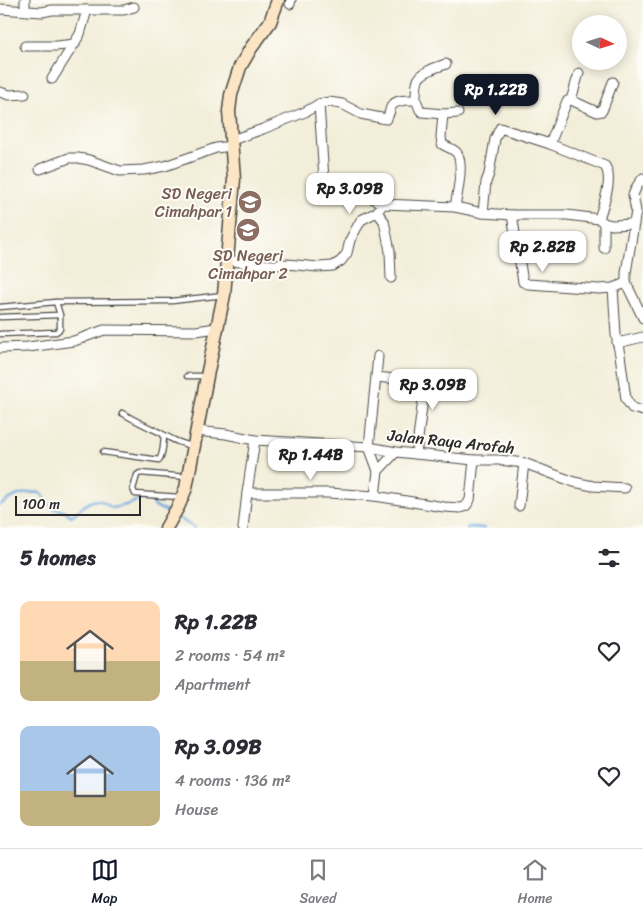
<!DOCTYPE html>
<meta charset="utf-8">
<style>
body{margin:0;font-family:Sriracha,sans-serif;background:#f2f2f3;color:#2b2b33;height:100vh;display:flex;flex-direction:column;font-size:19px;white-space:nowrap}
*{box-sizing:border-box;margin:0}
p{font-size:16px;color:#7c7c81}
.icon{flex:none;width:28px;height:28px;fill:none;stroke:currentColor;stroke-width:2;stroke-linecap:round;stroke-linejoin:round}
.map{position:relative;height:528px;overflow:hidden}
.panel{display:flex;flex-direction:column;background:#fff;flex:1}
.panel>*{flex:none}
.needle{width:32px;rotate:94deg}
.tools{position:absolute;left:572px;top:15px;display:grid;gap:10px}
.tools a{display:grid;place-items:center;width:55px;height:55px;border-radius:50%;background:#fff;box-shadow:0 2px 12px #0003;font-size:25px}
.scale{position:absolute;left:15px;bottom:12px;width:126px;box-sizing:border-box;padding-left:5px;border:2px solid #2b2b2b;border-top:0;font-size:14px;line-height:18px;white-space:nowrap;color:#2b2b2b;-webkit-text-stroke:4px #fdfcf7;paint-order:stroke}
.price{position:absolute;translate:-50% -42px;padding:0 11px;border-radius:10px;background:#fff;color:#222;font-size:16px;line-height:32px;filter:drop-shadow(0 1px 2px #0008)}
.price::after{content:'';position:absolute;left:50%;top:30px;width:15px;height:11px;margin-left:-8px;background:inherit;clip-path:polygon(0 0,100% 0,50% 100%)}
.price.selected{background:#111827;color:#fff}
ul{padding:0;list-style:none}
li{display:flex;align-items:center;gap:15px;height:125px;padding:0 20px}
li span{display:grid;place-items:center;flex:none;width:140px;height:100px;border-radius:10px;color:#555}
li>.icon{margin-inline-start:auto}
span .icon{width:60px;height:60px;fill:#fffc;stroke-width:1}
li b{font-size:21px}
h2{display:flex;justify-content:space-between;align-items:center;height:60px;padding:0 20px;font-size:21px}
.tabs{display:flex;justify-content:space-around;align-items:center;height:70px;border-top:1px solid #e1e1e2;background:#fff;font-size:14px;color:#7c7c81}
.tabs a{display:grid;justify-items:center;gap:2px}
.tabs .selected{color:#111827}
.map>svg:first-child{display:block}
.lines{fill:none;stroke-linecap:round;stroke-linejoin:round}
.stream{stroke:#6daadf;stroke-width:2.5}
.lane-casing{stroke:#494845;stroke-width:7}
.street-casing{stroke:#494845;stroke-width:11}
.secondary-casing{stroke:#494845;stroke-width:15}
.lane{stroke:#fff;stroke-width:4.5}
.street{stroke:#fff;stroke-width:9}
.secondary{stroke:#fce5c4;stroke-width:12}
.labels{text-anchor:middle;stroke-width:4;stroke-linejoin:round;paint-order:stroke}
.education-label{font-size:16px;fill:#785e54;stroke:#fdfcf7;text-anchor:end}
.street-label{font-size:16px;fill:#2b2b2b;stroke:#fdfcf7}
</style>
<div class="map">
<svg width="643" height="528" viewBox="0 0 643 528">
<rect width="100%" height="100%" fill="#fdfcf7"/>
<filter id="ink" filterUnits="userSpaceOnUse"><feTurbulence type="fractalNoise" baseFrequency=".02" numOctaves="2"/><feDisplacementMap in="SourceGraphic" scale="10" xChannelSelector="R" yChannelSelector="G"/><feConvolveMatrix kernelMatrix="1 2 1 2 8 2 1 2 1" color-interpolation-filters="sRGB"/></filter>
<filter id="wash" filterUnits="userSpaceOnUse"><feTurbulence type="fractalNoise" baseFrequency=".0096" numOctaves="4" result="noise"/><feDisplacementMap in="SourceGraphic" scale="20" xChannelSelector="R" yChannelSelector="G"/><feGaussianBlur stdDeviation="1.12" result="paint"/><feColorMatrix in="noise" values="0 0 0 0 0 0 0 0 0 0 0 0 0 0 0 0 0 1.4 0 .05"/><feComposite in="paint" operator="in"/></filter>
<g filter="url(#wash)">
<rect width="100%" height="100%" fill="#f3eed9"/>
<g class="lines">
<g class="stream">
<path d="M0,505C14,496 23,491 41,493L52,508L67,512L71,516C80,511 90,497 101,501C105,502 109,506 112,508L126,505L139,500L146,499L152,502L155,506L170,513"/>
<path d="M177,517L195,528"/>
<path d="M467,528L471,527L484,528"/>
</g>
</g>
</g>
<g filter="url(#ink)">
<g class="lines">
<g class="lane-casing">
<g id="lane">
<path d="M56,302L172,301L223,295"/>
<path d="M0,307L56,302L60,315V329L56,332L0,334"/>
<path d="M0,317L60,315"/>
<path d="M187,376H205"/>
<path d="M122,413C134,420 146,426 159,432C172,439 177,443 193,446"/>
<path d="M103,452L159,460C164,453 163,443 164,435"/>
<path d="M180,497L135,494L133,489L137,475L140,473L187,477"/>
</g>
</g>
<g class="street-casing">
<g id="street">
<path d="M25,0V10"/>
<path d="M290,4L291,0"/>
<path d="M0,9L42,12L52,10H124L134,7"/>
<path d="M25,46H56L75,44"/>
<path d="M52,79L80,34L87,10"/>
<path d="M0,92L9,95L25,94"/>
<path d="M416,100C416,93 416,85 418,80C422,71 438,67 446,64"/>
<path d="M571,100L579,73"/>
<path d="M319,104L324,179L327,183L350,186L383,204"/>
<path d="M443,114L441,137L442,144C446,147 452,148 456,152C465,161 457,195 455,207"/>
<path d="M232,140L263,129L305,112L319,104L329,102L342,104L361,114L386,119C390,115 389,112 391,107C395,99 408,100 416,100L420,110L422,112L443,114L458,113"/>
<path d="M40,169L69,158H78L89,160L120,171L144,170L165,166L216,148L232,146"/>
<path d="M643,178L637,186L633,195L636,211L626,273V283L643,318"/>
<path d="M377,212L384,221L390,251L391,278"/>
<path d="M483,213L486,182L489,174L495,139L500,128L550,144"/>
<path d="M512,215L523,282L528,284L599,289L613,288L626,283"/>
<path d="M599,219C603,204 614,180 605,166L550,144L567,101L571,100L597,112L602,111L613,82"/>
<path d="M604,248V223"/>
<path d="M228,260L246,263L274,265L287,264L318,267L333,266L341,261L347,253L350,240L361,220L377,212L383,204L455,207L483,213L512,215H567L599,219L604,223L612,225L633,224"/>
<path d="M613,288L616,335L620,355L626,399L632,408L643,411"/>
<path d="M617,343L643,337"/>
<path d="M0,348L28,347L74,341L104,330L196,331L216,328"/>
<path d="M376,377L415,381L420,384L423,399L416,454"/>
<path d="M196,431L226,434L255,440L369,447L396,452L474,460H499L524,463L574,482L593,486L625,488"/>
<path d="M378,471L396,452"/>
<path d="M247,493H329L375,496L444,507L460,508L466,506L470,500L474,460"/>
<path d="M375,496L378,471L369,447L378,356"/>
<path d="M519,506L524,463"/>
<path d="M243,528L247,493L255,440"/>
</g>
</g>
<g class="secondary-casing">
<path id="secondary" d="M166,528L179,505L186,488L207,376L224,295L234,179L229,111L231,95L240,67L251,48L270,22L278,0"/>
</g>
<use href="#lane" class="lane"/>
<use href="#street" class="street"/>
<use href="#secondary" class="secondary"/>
</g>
</g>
<defs>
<g id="school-disc" transform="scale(1.25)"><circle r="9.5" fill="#8d6e63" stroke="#fdfcf7"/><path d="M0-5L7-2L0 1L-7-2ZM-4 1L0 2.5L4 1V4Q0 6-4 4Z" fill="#fff"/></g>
</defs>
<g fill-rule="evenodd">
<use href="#school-disc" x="250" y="202"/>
<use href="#school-disc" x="248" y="230"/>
</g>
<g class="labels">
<g class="education-label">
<text x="232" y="199">SD Negeri<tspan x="232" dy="18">Cimahpar 1</tspan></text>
<text x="248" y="261" text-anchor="middle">SD Negeri<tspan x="248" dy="18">Cimahpar 2</tspan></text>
</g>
<g class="street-label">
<text transform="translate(451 441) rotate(6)" y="6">Jalan Raya Arofah</text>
</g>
</g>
</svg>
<div class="tools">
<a><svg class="needle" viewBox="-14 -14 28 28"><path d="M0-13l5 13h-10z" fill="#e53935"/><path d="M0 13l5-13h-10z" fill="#7c7c81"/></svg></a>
</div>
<div class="scale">100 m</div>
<b class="price selected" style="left:496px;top:116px">Rp 1.22B</b>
<b class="price" style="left:350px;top:215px">Rp 3.09B</b>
<b class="price" style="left:543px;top:273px">Rp 2.82B</b>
<b class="price" style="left:433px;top:411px">Rp 3.09B</b>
<b class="price" style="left:311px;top:481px">Rp 1.44B</b>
</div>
<section class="panel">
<h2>5 homes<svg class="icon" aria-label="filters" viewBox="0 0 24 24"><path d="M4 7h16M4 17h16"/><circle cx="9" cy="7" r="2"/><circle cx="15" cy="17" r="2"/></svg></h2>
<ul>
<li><span style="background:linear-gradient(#ffd9b3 60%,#c2b280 0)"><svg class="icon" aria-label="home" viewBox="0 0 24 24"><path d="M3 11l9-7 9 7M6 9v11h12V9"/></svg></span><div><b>Rp 1.22B</b><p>2 rooms · 54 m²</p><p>Apartment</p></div><svg class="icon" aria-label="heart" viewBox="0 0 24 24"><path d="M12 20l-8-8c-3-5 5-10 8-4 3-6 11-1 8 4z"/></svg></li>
<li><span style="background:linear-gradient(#a9c7e8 65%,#c2b280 0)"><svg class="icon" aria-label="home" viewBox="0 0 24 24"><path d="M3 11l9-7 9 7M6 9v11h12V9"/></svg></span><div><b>Rp 3.09B</b><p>4 rooms · 136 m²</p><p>House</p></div><svg class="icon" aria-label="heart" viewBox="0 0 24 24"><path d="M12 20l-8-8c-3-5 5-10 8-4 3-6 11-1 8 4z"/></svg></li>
</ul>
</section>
<nav class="tabs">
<a class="selected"><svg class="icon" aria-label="map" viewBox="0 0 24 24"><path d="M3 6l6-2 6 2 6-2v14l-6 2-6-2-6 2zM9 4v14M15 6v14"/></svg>Map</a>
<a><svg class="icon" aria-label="saved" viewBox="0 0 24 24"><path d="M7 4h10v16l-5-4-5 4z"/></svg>Saved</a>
<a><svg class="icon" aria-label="home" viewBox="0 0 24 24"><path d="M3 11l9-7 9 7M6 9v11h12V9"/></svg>Home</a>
</nav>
